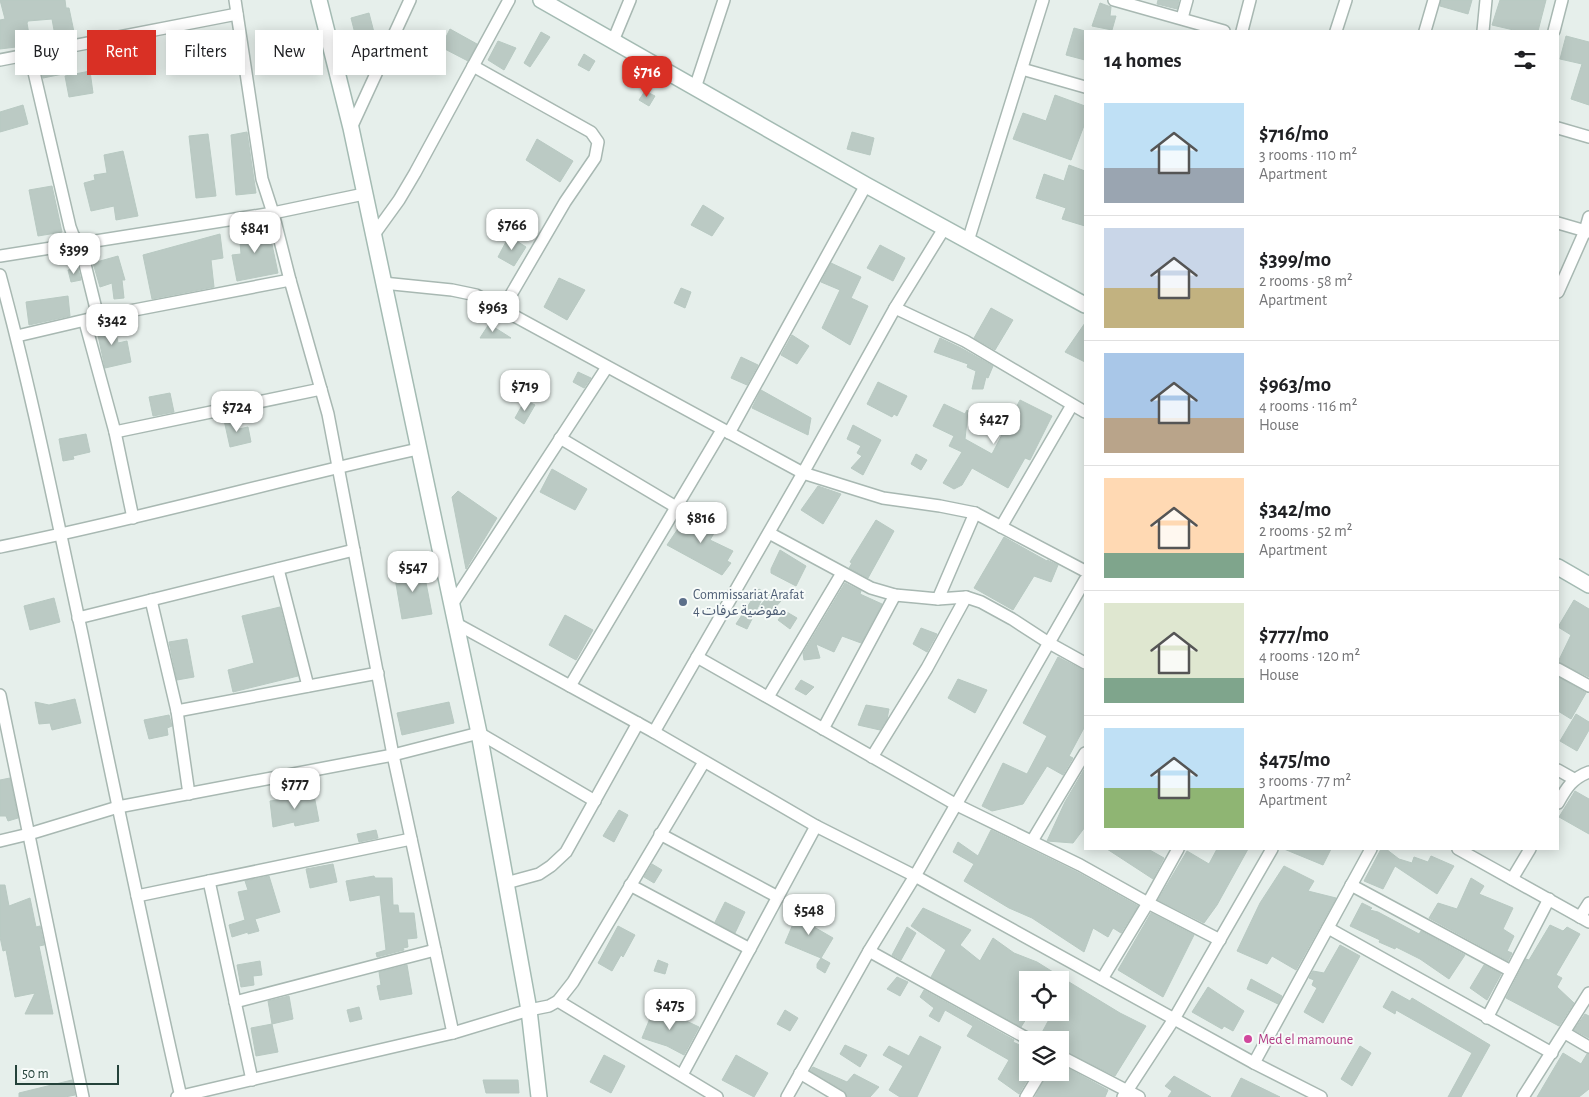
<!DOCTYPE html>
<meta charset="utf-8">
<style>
body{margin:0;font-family:"Alegreya Sans","Noto Sans Arabic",sans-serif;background:#f6f6f6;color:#202124;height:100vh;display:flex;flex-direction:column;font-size:19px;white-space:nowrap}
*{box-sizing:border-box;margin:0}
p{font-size:16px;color:#757577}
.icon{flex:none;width:28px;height:28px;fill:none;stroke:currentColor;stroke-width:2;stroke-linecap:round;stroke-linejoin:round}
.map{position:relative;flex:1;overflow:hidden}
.side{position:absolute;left:1084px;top:30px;width:475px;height:820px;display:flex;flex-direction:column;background:#fff;border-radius:0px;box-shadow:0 2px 12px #0003}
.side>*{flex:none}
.banner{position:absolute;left:15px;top:30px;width:475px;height:45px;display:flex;gap:10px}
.controls{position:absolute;left:1019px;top:971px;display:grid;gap:10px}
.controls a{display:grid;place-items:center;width:50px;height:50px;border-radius:0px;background:#fff;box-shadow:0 2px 12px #0003;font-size:25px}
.scale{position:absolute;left:15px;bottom:12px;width:104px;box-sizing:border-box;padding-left:5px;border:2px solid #24423a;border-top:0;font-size:14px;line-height:18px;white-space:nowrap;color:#24423a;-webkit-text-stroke:4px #f7fbf9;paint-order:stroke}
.price{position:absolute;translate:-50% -42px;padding:0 11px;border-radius:10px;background:#fff;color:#222;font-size:16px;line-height:32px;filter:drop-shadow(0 1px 2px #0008)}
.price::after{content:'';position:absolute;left:50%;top:30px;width:15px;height:11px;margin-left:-8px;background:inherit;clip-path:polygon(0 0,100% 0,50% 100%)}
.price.on{background:#d93025;color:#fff}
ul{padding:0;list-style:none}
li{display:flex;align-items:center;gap:15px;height:125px;padding:0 20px}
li+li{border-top:1px solid #e0e0e0}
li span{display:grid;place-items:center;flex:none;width:140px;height:100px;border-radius:0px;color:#555}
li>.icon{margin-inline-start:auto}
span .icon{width:60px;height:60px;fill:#fffc;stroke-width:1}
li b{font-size:21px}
h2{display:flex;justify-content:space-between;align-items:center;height:60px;padding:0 20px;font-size:21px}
.pill{padding:0 18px;border-radius:0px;background:#fff;box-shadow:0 2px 12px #0003;font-size:18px;line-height:45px}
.pill.on{background:#d93025;color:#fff}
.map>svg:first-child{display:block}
.building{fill:#bbcac4;stroke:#b8c9c2}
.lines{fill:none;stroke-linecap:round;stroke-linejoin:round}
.street-casing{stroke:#a8b8b2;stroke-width:14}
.secondary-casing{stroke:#a4bbb3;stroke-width:18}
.street{stroke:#fff;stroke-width:11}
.secondary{stroke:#fff;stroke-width:15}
.service-dot{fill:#5c6f8a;stroke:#f7fbf9;stroke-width:2}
.hotel-dot{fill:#d1479c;stroke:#f7fbf9;stroke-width:2}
.labels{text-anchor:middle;stroke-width:4;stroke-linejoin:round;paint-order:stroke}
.service-label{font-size:14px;fill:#4e5e75;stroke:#f7fbf9;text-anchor:start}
.hotel-label{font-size:14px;fill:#b23c85;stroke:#f7fbf9;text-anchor:start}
</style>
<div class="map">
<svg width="1589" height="1097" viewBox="0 0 1589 1097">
<rect width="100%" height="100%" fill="#e6efeb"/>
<g class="building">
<path d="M0,0H65L66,8H69L74,32L65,34L67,39L56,41L52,19L28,21L27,23L31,46L16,49V47L0,49V20L5,19Z"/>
<path d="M1158,0H1179L1177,9L1157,4Z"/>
<path d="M1441,0H1472L1468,14L1440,6Z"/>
<path d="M1500,0H1546L1538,31H1518L1492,25Z"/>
<path d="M1100,3L1111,7L1110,16H1116L1112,30L1092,26Z"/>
<path d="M369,13L377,44L359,49L351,18Z"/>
<path d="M1074,28L1085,31V60L1066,55Z"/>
<path d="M450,29L477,44L468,61L441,47Z"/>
<path d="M541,32L550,37L530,67L524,63Z"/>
<path d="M1566,36L1589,42V105L1571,99L1582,64L1560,59Z"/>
<path d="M498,41L516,48L504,70L488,60Z"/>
<path d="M584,54L595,61L589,71L578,65Z"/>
<path d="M60,56L63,74L43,78L39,60Z"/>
<path d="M90,71L93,93L69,97L65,76Z"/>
<path d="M645,91L655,96L649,106L639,100Z"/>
<path d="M1055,95L1085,106V123L1071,160L1013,139L1023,113L1046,121Z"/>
<path d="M23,105L28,124L0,132V112Z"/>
<path d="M247,132L256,193L236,195L231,135Z"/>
<path d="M852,132L874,138L870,155L847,149Z"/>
<path d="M208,134L216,196L196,198L189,136Z"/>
<path d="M537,139L573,161L560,182L526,160Z"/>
<path d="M123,151L138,216L116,220L114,206L91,211L84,183L95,180L94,175L107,173L104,155Z"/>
<path d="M1069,165L1085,171V226L1062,219L1066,208L1036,198L1044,174L1064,181Z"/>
<path d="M52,186L62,232L38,236L29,190Z"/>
<path d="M703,205L724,218L712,236L691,225Z"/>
<path d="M268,225L278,273L237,281L232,255L241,254L239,230Z"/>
<path d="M220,234L223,258L211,260L214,287L152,299L143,255Z"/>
<path d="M509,236L526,247L514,266L498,257Z"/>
<path d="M880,245L905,258L893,281L867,268Z"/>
<path d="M118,256L125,280H122L124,298L114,299L112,283L100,287L93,263Z"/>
<path d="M831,263L861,277L851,298L868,306L850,345L822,328L840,290L821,282Z"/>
<path d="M78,268L81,280L71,282L68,270Z"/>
<path d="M559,278L585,290L567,320L544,307Z"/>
<path d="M681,288L691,292L685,308L674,303Z"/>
<path d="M68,296L70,316L29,325L26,302Z"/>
<path d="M991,308L1013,320L995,350L974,338Z"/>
<path d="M114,322L118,343L127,341L131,362L105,368L96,326Z"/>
<path d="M1085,323V362L1065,352Z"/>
<path d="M489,324L511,338H480Z"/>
<path d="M792,335L809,346L797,364L781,355Z"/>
<path d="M940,338L961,348L993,366L988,378L986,377L983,389H972L976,371L967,367L968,364L934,352Z"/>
<path d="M741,357L758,365L747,385L731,378Z"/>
<path d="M578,372L591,378L584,388L573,382Z"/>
<path d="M878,382L907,396L897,416L894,414L892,417L867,404Z"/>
<path d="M761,390L811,418L808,435L752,408Z"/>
<path d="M170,393L174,412L153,416L149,397Z"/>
<path d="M525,400L535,405L524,424L515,418Z"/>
<path d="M1020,400L1052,416L1030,460L1025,458L1008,488L972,468L962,485L954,489L943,483L962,452L949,446L954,436L933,426L944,404L965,414L967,410L968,411L965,439L992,454Z"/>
<path d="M236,417L239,429L248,427L251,442L230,447L224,420Z"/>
<path d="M853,425L881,440L863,475L851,468L862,456L857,453L861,446L847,439Z"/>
<path d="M86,434L90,452L73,456L74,459L63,461L59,439Z"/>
<path d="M916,454L927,460L921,470L911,464Z"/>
<path d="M552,469L587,489L575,510L540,492Z"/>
<path d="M818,486L841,494L823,524L801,510Z"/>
<path d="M458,491L497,518L466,569L452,497Z"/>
<path d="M690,511L717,528L710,540L733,551L727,561L731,563L722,575L667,545Z"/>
<path d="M876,520L894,531L868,578L849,568L852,563L850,562Z"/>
<path d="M1004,537L1047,561V560L1058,565L1051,582L1034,576L1013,610L974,588Z"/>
<path d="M780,550L806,566L796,586L771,573V569Z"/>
<path d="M423,567L432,614L402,619L394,572Z"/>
<path d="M845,583L861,591L860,594L882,604L861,643L842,636L834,652L816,644L820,658L804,660L803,653Z"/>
<path d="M759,589L765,593L747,629L736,624Z"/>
<path d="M771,593L781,601L770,613L759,607Z"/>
<path d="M54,598L60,622L30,630L24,606Z"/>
<path d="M1574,600L1589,609V677L1558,662L1571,635L1558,627Z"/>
<path d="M280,607L298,676L233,692L228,670L254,663L242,616Z"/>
<path d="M785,611L797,618L790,629L778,620Z"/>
<path d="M565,615L593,630L576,660L549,645Z"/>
<path d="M921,628L937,634L927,652L913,644Z"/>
<path d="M187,639L194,677L177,680L169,642Z"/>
<path d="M1058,657L1085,671V726L1069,756L1073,758L1063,775L1047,766L1023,804L992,811L982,806L1003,763L1027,774L1047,736L1023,723Z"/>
<path d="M1558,677L1586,693L1571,719L1558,711Z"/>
<path d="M958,679L987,690L975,713L948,698Z"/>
<path d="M801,680L814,687L806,695L795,689Z"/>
<path d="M75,699L81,723L52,730L50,723L39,724L35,702L49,705Z"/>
<path d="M449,702L454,723L402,735L397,713Z"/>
<path d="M866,705L889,709L887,719L880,730L858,725Z"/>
<path d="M1576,714L1589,722V730L1577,751L1560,741Z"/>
<path d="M169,715L172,726L167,728L168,735L149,739L144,720Z"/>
<path d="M1085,768V827L1073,843L1047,841L1065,802Z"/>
<path d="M10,778L18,818L8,821L6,816H0V780Z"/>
<path d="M313,790L319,821L295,826L294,822L273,827L270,801L290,798L289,795Z"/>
<path d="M1575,791L1589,799V834L1559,817Z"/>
<path d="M619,810L628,815L614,842L603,836Z"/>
<path d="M376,830L378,838L359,842L357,834Z"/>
<path d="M991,830L1077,872L1138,906L1121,933L1113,928L1108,937L1093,928L1084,952L1032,918L1009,908L964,881L974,864L953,852L958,842L978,856Z"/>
<path d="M1107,849H1148L1164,858L1153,879Z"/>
<path d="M1217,849H1248L1217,905L1204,923L1158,900L1187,851L1209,864Z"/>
<path d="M1284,849H1331L1323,865Z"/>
<path d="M1381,849H1386L1399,859L1412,863L1414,857L1428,862L1431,856L1454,866L1437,894L1395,866L1383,889L1364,881Z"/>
<path d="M333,864L337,882L310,888L306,869Z"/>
<path d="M652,864L662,870L654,883L644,877Z"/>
<path d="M1284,866L1314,881L1308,891L1336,898L1296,970L1272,956L1267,964L1237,951L1260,903Z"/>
<path d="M269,876L280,912L255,919L259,931L248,934V932L232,937L229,925L245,920L238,892L248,890L245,881Z"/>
<path d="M374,876L375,878H392L393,905H398L399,913H414L417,938L407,939L408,947L403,948L404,950L377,957L376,953L386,950L380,895L350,901L346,881Z"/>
<path d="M1471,878L1484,886L1479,894L1513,908L1503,929L1514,936L1507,951L1512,953L1508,961L1429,918L1438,903L1457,909Z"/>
<path d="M0,885H5L9,906L30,898L36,927L40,926L44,945L39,946L53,1014H25L35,993L15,997L6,950L3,951L0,937Z"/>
<path d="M725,902L745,912L735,933L715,922Z"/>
<path d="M1362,903L1372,908L1370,910L1378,912L1419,934L1421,931L1465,955L1449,979L1420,959L1396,947L1395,949L1379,942L1380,940L1350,926Z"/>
<path d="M801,905L821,914L814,927L833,938L821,958L830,963L825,973L817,968V964L821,958L785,943Z"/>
<path d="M923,908L971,930L960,945L980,961L993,938L1014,953L1037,962L1053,972L1048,980H1028V1016L1021,1027L931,977L946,950L911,926Z"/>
<path d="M1151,913L1194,935L1163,997L1118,970Z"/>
<path d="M1550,925L1563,931L1567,927L1580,934L1556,975L1562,978L1557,987L1574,1003L1559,1026L1506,998L1526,959L1529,960Z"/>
<path d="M618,926L635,935L623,957L621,955L612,971L598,963Z"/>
<path d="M907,927L916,933L901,960L892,955Z"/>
<path d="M1340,945L1360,956L1323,1023L1304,1012L1317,988L1312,985L1314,980L1309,978L1313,971L1324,973Z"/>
<path d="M658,960L668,964L665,974L654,971Z"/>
<path d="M260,961L262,975L253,976L254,985L241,987L237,965Z"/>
<path d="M407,965L412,994L380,1000L377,986L381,985L379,972Z"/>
<path d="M1484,965L1501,974L1487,1000L1470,988Z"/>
<path d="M897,977L908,982L900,996L887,989Z"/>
<path d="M1251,979L1282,996L1278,1004L1247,989Z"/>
<path d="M1069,982L1120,1013L1146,1026L1115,1076L1060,1049V1040H1038L1053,1012H1060V999Z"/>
<path d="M1208,987L1244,1011L1233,1031L1224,1026L1222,1029L1192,1012Z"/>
<path d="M924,990L1014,1040L1013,1042L1028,1049V1072H1032L1019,1094L998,1079L1009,1060L967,1036L973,1026L945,1010L939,1022L929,1016L934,1008L920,997Z"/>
<path d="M1392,991L1410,1001L1412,998L1490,1045L1461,1097H1448L1472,1053L1396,1010L1395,1014L1383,1007Z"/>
<path d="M289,996L293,1019L272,1024L268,1001Z"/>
<path d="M655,1006L699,1027L684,1055L667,1046L642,1038Z"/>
<path d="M359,1007L362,1019L350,1022L347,1010Z"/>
<path d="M785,1010L798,1018L790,1031L777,1024Z"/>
<path d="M1585,1014L1589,1016V1038L1574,1030Z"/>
<path d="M272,1024L278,1052L256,1056L251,1028Z"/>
<path d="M920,1036L941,1047L917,1097H900L889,1090L903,1066L883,1055L889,1046L909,1056Z"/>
<path d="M845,1045L867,1055L860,1067L840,1054Z"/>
<path d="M1360,1046L1371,1053L1352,1086L1341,1079Z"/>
<path d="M1563,1053L1581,1064L1587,1054H1589V1089L1579,1097H1537Z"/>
<path d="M604,1055L625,1066L611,1093L590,1082Z"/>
<path d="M736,1055L768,1073L754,1097L722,1080Z"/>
<path d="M1060,1064L1108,1090L1105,1097H1035L1048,1072H1060Z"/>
<path d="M813,1067L847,1082L854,1074L879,1087L870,1097H847L844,1091L810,1071Z"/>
<path d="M1174,1076L1211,1097H1168L1172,1091L1165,1086Z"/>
<path d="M1241,1078L1280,1097H1231Z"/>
<path d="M72,1080L75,1095L65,1097H19V1093Z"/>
<path d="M483,1080H518L519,1093H486Z"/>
</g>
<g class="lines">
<g class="street-casing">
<g id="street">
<path d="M235,0L262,179L273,213L290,280L328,414L393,755L453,1033"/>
<path d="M1114,0L1224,31"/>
<path d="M1182,18L1187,0"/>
<path d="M1242,31L1250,0"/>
<path d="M1336,31L1346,0"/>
<path d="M1425,31L1434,0"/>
<path d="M1483,31L1486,0"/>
<path d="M1554,31L1562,0"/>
<path d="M613,41L630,0"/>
<path d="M30,55L70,227L73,235L80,244L98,317"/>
<path d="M0,60L237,14"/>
<path d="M473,66L591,132L598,142L595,158L565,202L502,310"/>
<path d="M1022,69L1085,87"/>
<path d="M695,88L724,0"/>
<path d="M351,128L410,0"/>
<path d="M1558,128L1589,137"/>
<path d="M1558,223L1589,232"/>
<path d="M373,236L399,200L415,173L509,0"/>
<path d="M968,241L1043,0"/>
<path d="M0,256L273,213L364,194"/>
<path d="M0,275C32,393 56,514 82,634C114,788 146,943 181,1097"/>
<path d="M383,283L452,290L476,295L803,473L883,498L940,506L975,513L1085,571"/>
<path d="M1558,292L1585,231L1589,217"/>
<path d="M895,308L965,341L1085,412"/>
<path d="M85,322L115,432L133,518"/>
<path d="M17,336L98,317L290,280"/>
<path d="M115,432L321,389"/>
<path d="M729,433L866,185"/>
<path d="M560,438L676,507"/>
<path d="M1001,527L1072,405"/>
<path d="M769,533L871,588L895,595L917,597L938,599L966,597L981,602L1012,619L1049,643L1085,663"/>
<path d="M0,547C140,519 278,480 418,449"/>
<path d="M278,569L308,686"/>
<path d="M938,599L975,513"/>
<path d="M151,600L177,711L189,794"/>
<path d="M451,606L607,367"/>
<path d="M78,618L354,550"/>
<path d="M455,623L654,732L816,826L915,876L1254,1063L1321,1097"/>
<path d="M697,657L955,804L1080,865L1148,903L1220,940"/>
<path d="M1558,669L1589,686"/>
<path d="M570,686L722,430"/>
<path d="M0,695L83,1097"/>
<path d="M768,697L842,573"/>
<path d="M177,711L378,673"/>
<path d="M823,729L895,595"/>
<path d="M654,732L803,473L895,308L945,227"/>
<path d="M872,757L927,668L966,597"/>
<path d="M1558,770L1574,779"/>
<path d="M1558,803C1566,789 1572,778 1589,772"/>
<path d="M660,834L778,897"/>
<path d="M0,841L29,834L118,807L393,755L479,733L595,801"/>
<path d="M1032,841L1085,753"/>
<path d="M1458,849L1589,922"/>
<path d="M1512,879L1530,849"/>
<path d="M209,881L252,1080"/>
<path d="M506,883L539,874L551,866L566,852L638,723"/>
<path d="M630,885L750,949"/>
<path d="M1351,885L1511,971"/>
<path d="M137,896L411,839"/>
<path d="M1580,917L1589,903"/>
<path d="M1328,928L1552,1053"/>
<path d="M869,951L1030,1040"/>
<path d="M1102,979L1148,903L1178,849"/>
<path d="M558,1001L717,1097"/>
<path d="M235,1002L435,950"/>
<path d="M1487,1018L1549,899"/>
<path d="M1565,1033L1589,1047"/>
<path d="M1060,1056L1139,1097"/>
<path d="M1254,1063L1371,849"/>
<path d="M800,1073L840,1097"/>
<path d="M682,1075L816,826"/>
<path d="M177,1097L453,1033L529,1010L549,1006L558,1001L573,982L704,762"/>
<path d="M787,1097L869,951L915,876L1085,580"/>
<path d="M1026,1097L1041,1072"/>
<path d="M1123,1097L1174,1019L1272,849"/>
<path d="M1523,1097L1589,993"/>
</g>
</g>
<g class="secondary-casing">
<g id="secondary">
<path d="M319,0L351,128L479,733L529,1010L539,1097"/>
<path d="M541,0L866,185L1085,305"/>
<path d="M1558,567L1589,585"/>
</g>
</g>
<use href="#street" class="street"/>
<use href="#secondary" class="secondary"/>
</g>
<circle class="service-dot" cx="683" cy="602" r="5"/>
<circle class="hotel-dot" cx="1248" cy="1039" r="5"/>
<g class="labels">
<g class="service-label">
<text x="693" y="599">Commissariat Arafat<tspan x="693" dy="16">4 مفوضية عرفات</tspan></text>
</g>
<g class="hotel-label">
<text x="1258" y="1044">Med el mamoune</text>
</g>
</g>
</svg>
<div class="controls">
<a><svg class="icon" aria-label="locate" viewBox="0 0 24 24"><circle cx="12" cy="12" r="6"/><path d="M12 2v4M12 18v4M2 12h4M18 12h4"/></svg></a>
<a><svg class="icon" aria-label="layers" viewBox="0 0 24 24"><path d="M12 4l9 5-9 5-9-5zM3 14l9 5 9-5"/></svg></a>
</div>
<div class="scale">50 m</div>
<b class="price on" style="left:647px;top:98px">$716</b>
<b class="price" style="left:512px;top:251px">$766</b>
<b class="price" style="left:255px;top:254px">$841</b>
<b class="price" style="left:74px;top:275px">$399</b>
<b class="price" style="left:493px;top:333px">$963</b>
<b class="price" style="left:112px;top:346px">$342</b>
<b class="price" style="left:525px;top:412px">$719</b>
<b class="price" style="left:237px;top:433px">$724</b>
<b class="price" style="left:994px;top:445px">$427</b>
<b class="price" style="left:701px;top:544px">$816</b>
<b class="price" style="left:413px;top:593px">$547</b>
<b class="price" style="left:295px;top:810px">$777</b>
<b class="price" style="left:809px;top:936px">$548</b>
<b class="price" style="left:670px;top:1031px">$475</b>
<div class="banner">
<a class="pill">Buy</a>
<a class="pill on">Rent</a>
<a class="pill">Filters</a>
<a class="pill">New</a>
<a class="pill">Apartment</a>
</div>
<section class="side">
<h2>14 homes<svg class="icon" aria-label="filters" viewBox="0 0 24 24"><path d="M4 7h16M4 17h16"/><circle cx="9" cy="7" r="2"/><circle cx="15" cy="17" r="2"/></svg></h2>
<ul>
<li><span style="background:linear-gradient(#bfe0f5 65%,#9aa5b1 0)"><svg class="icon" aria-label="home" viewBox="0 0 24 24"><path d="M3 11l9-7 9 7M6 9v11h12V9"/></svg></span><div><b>$716/mo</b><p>3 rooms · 110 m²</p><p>Apartment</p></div></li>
<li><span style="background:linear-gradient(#c9d6e8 60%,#c2b280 0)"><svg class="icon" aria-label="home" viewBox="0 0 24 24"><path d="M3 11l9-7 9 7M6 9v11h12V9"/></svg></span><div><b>$399/mo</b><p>2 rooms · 58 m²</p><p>Apartment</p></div></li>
<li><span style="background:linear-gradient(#a9c7e8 65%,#b9a48a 0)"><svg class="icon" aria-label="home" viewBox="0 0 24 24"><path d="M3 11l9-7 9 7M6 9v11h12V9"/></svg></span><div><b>$963/mo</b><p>4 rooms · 116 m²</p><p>House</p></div></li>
<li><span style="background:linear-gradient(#ffd9b3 75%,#7fa58c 0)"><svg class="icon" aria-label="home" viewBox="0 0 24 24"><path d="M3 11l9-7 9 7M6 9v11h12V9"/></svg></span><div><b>$342/mo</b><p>2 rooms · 52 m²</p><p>Apartment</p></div></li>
<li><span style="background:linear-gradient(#dfe7d0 75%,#7fa58c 0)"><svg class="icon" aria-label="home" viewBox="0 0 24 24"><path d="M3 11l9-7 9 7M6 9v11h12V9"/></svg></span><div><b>$777/mo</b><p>4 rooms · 120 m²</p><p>House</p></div></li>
<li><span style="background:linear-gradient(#bfe0f5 60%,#8fb573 0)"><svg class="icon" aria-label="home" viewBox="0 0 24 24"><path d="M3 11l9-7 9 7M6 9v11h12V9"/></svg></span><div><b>$475/mo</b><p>3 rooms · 77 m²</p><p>Apartment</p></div></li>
</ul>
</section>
</div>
